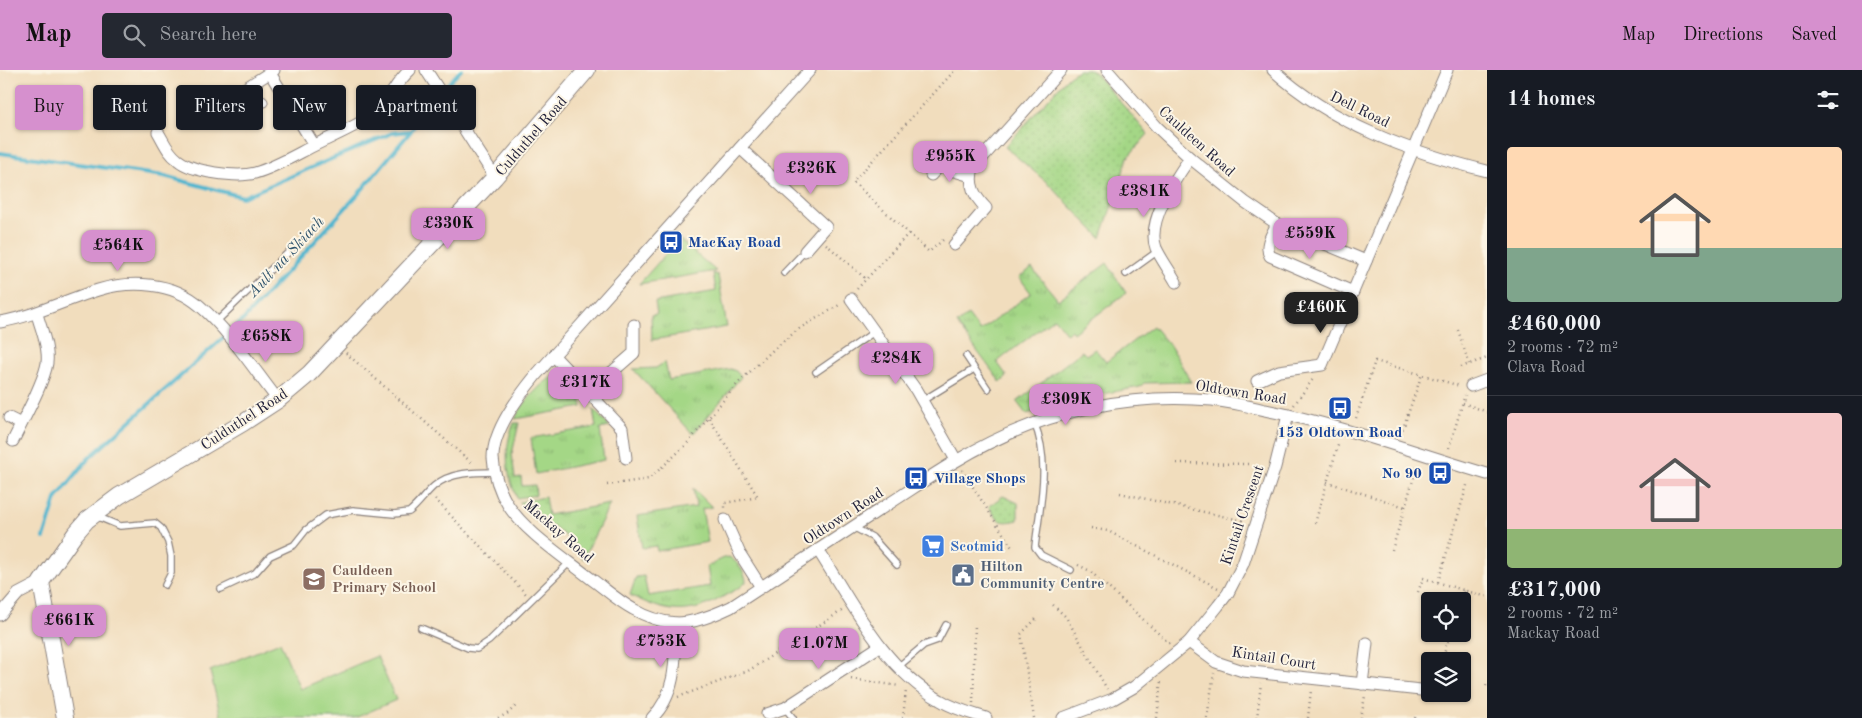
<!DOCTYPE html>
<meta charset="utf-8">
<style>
body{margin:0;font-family:"Old Standard TT",serif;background:#242831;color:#f1f3f6;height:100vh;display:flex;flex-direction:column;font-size:19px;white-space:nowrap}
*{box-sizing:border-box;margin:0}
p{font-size:16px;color:#9ea1a6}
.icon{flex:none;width:28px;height:28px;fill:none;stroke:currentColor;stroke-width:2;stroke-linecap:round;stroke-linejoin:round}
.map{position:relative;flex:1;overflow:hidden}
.side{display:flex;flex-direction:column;background:#171b24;width:375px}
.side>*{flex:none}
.top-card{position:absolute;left:15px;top:15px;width:475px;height:45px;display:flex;gap:10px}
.fabs{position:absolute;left:1421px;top:522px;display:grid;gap:10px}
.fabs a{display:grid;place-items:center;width:50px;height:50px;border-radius:5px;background:#171b24;box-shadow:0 1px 4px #0004;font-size:25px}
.price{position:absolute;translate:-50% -42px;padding:0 11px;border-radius:10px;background:#d690ce;color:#111;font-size:16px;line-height:32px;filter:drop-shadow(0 1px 2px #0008)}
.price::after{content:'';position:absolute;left:50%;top:30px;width:15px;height:11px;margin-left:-8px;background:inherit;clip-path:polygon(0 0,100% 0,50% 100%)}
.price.current{background:#222;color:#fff}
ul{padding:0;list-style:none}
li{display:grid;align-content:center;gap:10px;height:265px;padding:0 20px}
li+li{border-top:1px solid #363941}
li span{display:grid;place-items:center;height:155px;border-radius:5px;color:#555}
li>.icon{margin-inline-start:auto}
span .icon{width:90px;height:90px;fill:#fffc;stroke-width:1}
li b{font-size:21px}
h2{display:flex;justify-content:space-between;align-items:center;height:60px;padding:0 20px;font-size:21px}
.tag{padding:0 18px;border-radius:5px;background:#171b24;box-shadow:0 1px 4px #0004;font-size:18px;line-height:45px}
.tag.current{background:#d690ce;color:#111}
header{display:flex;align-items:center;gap:30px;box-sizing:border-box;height:70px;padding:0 25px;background:#d690ce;color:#111}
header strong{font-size:24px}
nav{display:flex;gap:28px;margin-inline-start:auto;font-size:18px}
.search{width:350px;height:45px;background:#242831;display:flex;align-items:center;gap:12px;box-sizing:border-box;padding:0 18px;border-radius:5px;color:#9ea1a6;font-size:19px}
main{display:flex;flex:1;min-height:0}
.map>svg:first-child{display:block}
.grass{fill:url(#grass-tufts);stroke:#637c60}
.park{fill:url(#park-dots);stroke:#637c60}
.pitch{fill:#a4d786;stroke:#637c60}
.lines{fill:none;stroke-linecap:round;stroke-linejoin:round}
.stream{stroke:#51b6cf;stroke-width:4}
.service-casing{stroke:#8a807c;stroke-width:8}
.minor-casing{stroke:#8a807c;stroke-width:13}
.secondary-casing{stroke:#8a807c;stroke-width:18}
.path{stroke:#8a807c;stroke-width:2.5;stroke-dasharray:1 4;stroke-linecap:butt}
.service{stroke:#fff;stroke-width:5.5}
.minor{stroke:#fff;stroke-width:11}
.secondary{stroke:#fff;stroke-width:16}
.labels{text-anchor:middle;stroke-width:4;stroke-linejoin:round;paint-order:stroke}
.street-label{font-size:15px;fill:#22223b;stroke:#fcf5e5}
.transit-label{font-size:15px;font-weight:bold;fill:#164399;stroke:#fcf5e5;text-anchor:start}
.shop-label{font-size:15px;font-weight:bold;fill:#366cbe;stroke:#fcf5e5;text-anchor:start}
.service-label{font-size:15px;font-weight:bold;fill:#4e5e75;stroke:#fcf5e5;text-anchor:start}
.education-label{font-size:15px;font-weight:bold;fill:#785e54;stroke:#fcf5e5;text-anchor:start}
.water-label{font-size:16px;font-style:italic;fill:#32566f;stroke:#fcf5e5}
</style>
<header>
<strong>Map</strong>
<div class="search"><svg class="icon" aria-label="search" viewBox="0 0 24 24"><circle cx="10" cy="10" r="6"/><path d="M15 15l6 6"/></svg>Search here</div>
<nav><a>Map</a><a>Directions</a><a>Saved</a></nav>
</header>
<main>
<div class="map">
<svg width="1487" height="648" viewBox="0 0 1487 648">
<defs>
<pattern id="grass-tufts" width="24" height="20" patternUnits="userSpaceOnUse" patternTransform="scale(1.25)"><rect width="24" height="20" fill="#a4d786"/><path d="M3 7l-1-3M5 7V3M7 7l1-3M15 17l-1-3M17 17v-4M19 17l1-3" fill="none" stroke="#8db875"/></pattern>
<pattern id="park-dots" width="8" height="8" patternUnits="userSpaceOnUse" patternTransform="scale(1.25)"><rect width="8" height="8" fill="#a4d786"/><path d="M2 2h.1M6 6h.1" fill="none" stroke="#8db875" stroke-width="1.8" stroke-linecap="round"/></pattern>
</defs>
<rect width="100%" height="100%" fill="#fcf5e5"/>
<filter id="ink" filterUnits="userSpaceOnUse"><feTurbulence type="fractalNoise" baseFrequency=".02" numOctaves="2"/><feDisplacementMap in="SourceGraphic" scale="10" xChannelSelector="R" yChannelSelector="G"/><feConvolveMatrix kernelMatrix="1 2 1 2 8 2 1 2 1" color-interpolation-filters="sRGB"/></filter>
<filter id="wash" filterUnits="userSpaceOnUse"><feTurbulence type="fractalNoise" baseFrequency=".0096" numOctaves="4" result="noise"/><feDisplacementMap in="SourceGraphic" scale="20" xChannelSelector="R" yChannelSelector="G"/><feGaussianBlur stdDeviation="1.12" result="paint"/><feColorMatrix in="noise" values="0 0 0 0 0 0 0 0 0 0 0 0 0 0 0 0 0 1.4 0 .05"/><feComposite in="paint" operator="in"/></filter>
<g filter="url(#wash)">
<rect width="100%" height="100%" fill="#f1ddbd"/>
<g class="grass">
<path d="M679,169L716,201L639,214Z"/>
<path d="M1107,193L1126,223L1073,263L1071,260L1067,264L1054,248L997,292L1007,306L1001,313L957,254L968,245L980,261L1031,223L1019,207L1032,198L1058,230Z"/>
<path d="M713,203L718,205L727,257L652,270L651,245L657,244L655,232L716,221Z"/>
<path d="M1153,256L1171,277L1191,312L1144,313L1140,317L1102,324L1026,344L1017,332L1082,281L1086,285L1095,279L1106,292Z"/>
<path d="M665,292L669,310L730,299L736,301L741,307L693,364L633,299L656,298Z"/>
<path d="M558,305L565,308L580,325L582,337L515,349C520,336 545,307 558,305Z"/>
<path d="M593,339L610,357L600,359L604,390L536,404L531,368L596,357Z"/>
<path d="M514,353H519L512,384L515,408L521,407L522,416L535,415L536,425L517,428C506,403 503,379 514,353Z"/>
<path d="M693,418L712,437L702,439L708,472L657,481L656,476L642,478L637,446L696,437Z"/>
<path d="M545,427L548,445L610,434L583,489L573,472L555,458L534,449L519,432Z"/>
<path d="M729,487C737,491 746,503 746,512C741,518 733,521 726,525C690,547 667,544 630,525L636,507L644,506L648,526L710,516L707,496C715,494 720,488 729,487Z"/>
</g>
<g class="park">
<path d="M1078,0H1089L1094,2L1148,64L1128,87L1101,168L1050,115L1005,77L1068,7Z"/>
<path d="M1003,426L1018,433V450C1001,454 997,452 989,436Z"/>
</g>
<path class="pitch" d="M280,572L300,619L377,586L396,630L355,648H221L210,601Z"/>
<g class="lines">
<g class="stream">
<path d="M0,83L164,106L243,127L392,63L410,61"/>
<path d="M44,468L56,429L88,389L243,250L360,122L411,61L429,34L461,0"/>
</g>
</g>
</g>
<g filter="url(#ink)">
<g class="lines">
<g class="service-casing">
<g id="service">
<path d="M784,203L805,181"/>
<path d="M1126,204L1158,181"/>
<path d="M216,252L296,175"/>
<path d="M966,286L988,319"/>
<path d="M816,302L874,262"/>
<path d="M922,331L974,299"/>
<path d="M1034,352C1051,392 1040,435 1035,477L1041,485L1071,500"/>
<path d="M96,446L120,456L155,453L161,458L168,472L171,486V503L165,515"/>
<path d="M853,457L872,467L897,495"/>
<path d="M221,519L255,503L270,486L294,475L306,460L326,445L353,440L394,444L409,442C419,434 425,424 434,416C450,402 475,402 495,402"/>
<path d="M421,558L468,578L477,579L489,571L570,492"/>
<path d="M898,597L924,575L938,570L946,555"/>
<path d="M785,638L793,648"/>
</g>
</g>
<g class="minor-casing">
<g id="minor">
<path d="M426,0L495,107"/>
<path d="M810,0L536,305C519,326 493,360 493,388C494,404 499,421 508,435C524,461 565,488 590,508C604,518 618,531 633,539C645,546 662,552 676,553C695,553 714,545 731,537C780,505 830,472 879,440C905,424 930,406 956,391C1035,344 1120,322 1212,330C1230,332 1248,336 1265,340C1341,355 1413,382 1487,404"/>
<path d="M1107,0L1157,57L1190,88L1245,132L1277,154L1366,191"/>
<path d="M1273,0C1332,54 1410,82 1487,101"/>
<path d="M270,3L314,75"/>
<path d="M262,32L251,38L241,21L274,0"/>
<path d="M158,62C164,72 168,83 178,90C192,102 237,108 255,103C276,97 297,84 317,74C336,65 357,56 374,44C389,32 395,13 410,0"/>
<path d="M740,78L826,157L805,181"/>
<path d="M943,93L951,100L971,106"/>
<path d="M931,105L953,81"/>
<path d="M1277,154C1272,164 1264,176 1270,186L1353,222"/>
<path d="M954,175L986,138C974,126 968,114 973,98L1061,0"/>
<path d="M1176,212C1170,201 1161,189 1156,178C1146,152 1175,109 1190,88"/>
<path d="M851,229L916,320L956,390"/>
<path d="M0,252C35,246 65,230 98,220C131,210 173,212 200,236C230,262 253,298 278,330"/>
<path d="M553,285L622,358L626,388"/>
<path d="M1257,311L1279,301L1322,295L1447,0"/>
<path d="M1471,316L1487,310"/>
<path d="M588,323L634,283V255"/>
<path d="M9,348L21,354"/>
<path d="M13,371C23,350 44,313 47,293C49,277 41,259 37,244"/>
<path d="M725,450L740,484L761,517"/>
<path d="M818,480C852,533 883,598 940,630C954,639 970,643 986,648"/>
<path d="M0,545L18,524L41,512"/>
<path d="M1189,572L1216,592L1243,601L1430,621"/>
<path d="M1362,614L1367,573"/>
<path d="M767,644L785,638L880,576"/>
<path d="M652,648C678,623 675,585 676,553"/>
<path d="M1063,648L1113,629L1134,617L1189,572L1218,536L1228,523L1243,494L1275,397L1288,345"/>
</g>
</g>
<g class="secondary-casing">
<path id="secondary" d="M65,648L41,512L75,464L87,450L119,426L243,353L278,330L309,304L495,107L587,0"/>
</g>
<g class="path">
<path d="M943,170L929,182L853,112L955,0"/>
<path d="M826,174L866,209"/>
<path d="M857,219L909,163"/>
<path d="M1458,260L1469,294"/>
<path d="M346,283L472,393"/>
<path d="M1461,297L1487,288"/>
<path d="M1463,333L1487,342"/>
<path d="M1294,335L1313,309"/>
<path d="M709,348L758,427L725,433V438"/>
<path d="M1356,348L1375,291L1460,316"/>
<path d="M1401,364L1422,304"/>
<path d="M1449,378L1465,325"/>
<path d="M1177,393L1250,394"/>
<path d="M962,400L1013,479"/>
<path d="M1327,412L1405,437"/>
<path d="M607,415L649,409L685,376L738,313L774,279L800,258L841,234"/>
<path d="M1120,423L1244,451"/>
<path d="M435,429L526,524"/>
<path d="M1315,453L1339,372"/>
<path d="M1091,458L1108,461L1218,518"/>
<path d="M1392,480L1417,397"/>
<path d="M1078,495L1090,501L1170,574"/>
<path d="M1438,512L1468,412"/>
<path d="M1418,522L1423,508L1487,527"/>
<path d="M1460,531L1464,520"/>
<path d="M1053,535L1066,547L1107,619"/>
<path d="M1442,591L1450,564"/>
<path d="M851,609L900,616"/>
<path d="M1486,616L1487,613"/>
<path d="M678,627L748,601L843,540"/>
<path d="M973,633L975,553"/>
<path d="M498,648L507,644L518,634"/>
<path d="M903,648L906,620"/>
<path d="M1034,648L1021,564L1037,548"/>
<path d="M1157,648L1161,611"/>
<path d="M1207,648L1214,603"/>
<path d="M1257,648L1261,613"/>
<path d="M1308,648L1311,620"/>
<path d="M1361,648L1365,626"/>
<path d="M1415,648L1416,643"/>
</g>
<use href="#service" class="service"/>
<use href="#minor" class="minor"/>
<use href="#secondary" class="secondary"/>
</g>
</g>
<defs>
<g id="bus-square" transform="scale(1.25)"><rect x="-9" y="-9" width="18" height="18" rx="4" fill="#1a4fb4" stroke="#fcf5e5"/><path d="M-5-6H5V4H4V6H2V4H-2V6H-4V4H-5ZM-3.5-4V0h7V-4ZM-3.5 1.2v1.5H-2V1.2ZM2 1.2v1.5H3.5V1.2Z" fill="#fff"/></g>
<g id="supermarket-square" transform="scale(1.25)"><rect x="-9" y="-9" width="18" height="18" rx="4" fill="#3f7fe0" stroke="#fcf5e5"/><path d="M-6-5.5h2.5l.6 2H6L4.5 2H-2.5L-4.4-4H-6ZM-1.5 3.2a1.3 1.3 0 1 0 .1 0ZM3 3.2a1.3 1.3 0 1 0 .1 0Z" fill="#fff"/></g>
<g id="civic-square" transform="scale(1.25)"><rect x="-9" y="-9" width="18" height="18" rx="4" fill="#5c6f8a" stroke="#fcf5e5"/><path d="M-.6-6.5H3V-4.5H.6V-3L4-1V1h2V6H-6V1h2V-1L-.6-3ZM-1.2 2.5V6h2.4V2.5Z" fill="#fff"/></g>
<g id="school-square" transform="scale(1.25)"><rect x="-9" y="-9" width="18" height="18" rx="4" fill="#8d6e63" stroke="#fcf5e5"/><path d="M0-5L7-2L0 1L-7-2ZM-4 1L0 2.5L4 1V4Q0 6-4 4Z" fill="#fff"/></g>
</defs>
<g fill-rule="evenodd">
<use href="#bus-square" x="671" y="172"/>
<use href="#bus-square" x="1340" y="338"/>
<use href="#bus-square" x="1440" y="403"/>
<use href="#bus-square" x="916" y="408"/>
<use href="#supermarket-square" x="933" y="476"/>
<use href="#civic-square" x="963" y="505"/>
<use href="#school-square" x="314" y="509"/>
</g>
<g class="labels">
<g class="street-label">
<text transform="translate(1360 39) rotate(26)" y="5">Dell Road</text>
<text transform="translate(531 66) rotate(-49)" y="5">Culduthel Road</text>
<text transform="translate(1197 71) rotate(42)" y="5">Cauldeen Road</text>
<text transform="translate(1241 322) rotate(9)" y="5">Oldtown Road</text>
<text transform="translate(244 349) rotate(-33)" y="5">Culduthel Road</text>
<text transform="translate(1242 445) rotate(-71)" y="5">Kintail Crescent</text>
<text transform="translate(843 446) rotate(-33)" y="5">Oldtown Road</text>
<text transform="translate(559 461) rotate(41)" y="5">Mackay Road</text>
<text transform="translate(1274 588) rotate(9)" y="5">Kintail Court</text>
</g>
<g class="transit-label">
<text x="688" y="177">MacKay Road</text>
<text x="1340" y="367" text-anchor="middle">153 Oldtown Road</text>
<text x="1422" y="408" text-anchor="end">No 90</text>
<text x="934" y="413">Village Shops</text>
</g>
<g class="shop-label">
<text x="950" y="481">Scotmid</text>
</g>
<g class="service-label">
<text x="980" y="501">Hilton<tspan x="980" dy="17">Community Centre</tspan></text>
</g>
<g class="education-label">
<text x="332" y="505">Cauldeen<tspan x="332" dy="17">Primary School</tspan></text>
</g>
<g class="water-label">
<text transform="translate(285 186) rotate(-47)" y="6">Ault na Skiach</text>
</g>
</g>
</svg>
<div class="fabs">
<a><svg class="icon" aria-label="locate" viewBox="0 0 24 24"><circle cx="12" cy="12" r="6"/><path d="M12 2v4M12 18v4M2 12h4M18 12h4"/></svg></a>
<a><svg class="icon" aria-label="layers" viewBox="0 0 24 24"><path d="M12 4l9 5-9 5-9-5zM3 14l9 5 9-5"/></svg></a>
</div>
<b class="price" style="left:950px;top:113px">£955K</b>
<b class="price" style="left:811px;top:125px">£326K</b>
<b class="price" style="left:1144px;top:148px">£381K</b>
<b class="price" style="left:448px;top:180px">£330K</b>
<b class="price" style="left:1310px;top:190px">£559K</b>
<b class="price" style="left:118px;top:202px">£564K</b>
<b class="price current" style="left:1321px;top:264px">£460K</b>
<b class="price" style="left:266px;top:293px">£658K</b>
<b class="price" style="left:896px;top:315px">£284K</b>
<b class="price" style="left:585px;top:339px">£317K</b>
<b class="price" style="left:1066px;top:356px">£309K</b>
<b class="price" style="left:69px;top:577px">£661K</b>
<b class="price" style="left:661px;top:598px">£753K</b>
<b class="price" style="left:819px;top:600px">£1.07M</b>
<div class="top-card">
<a class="tag current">Buy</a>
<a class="tag">Rent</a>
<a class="tag">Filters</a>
<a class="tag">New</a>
<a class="tag">Apartment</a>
</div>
</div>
<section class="side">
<h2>14 homes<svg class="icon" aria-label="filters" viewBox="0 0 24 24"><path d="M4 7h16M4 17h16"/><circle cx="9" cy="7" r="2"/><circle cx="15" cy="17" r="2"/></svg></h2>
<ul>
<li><span style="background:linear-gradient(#ffd9b3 65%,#7fa58c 0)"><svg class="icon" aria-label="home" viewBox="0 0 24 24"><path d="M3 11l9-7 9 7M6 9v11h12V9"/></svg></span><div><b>£460,000</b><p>2 rooms · 72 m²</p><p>Clava Road</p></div></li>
<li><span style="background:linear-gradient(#f6c9c9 75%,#8fb573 0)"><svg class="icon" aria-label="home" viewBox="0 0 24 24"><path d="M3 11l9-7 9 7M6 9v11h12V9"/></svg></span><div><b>£317,000</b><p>2 rooms · 72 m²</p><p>Mackay Road</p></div></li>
</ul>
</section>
</main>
